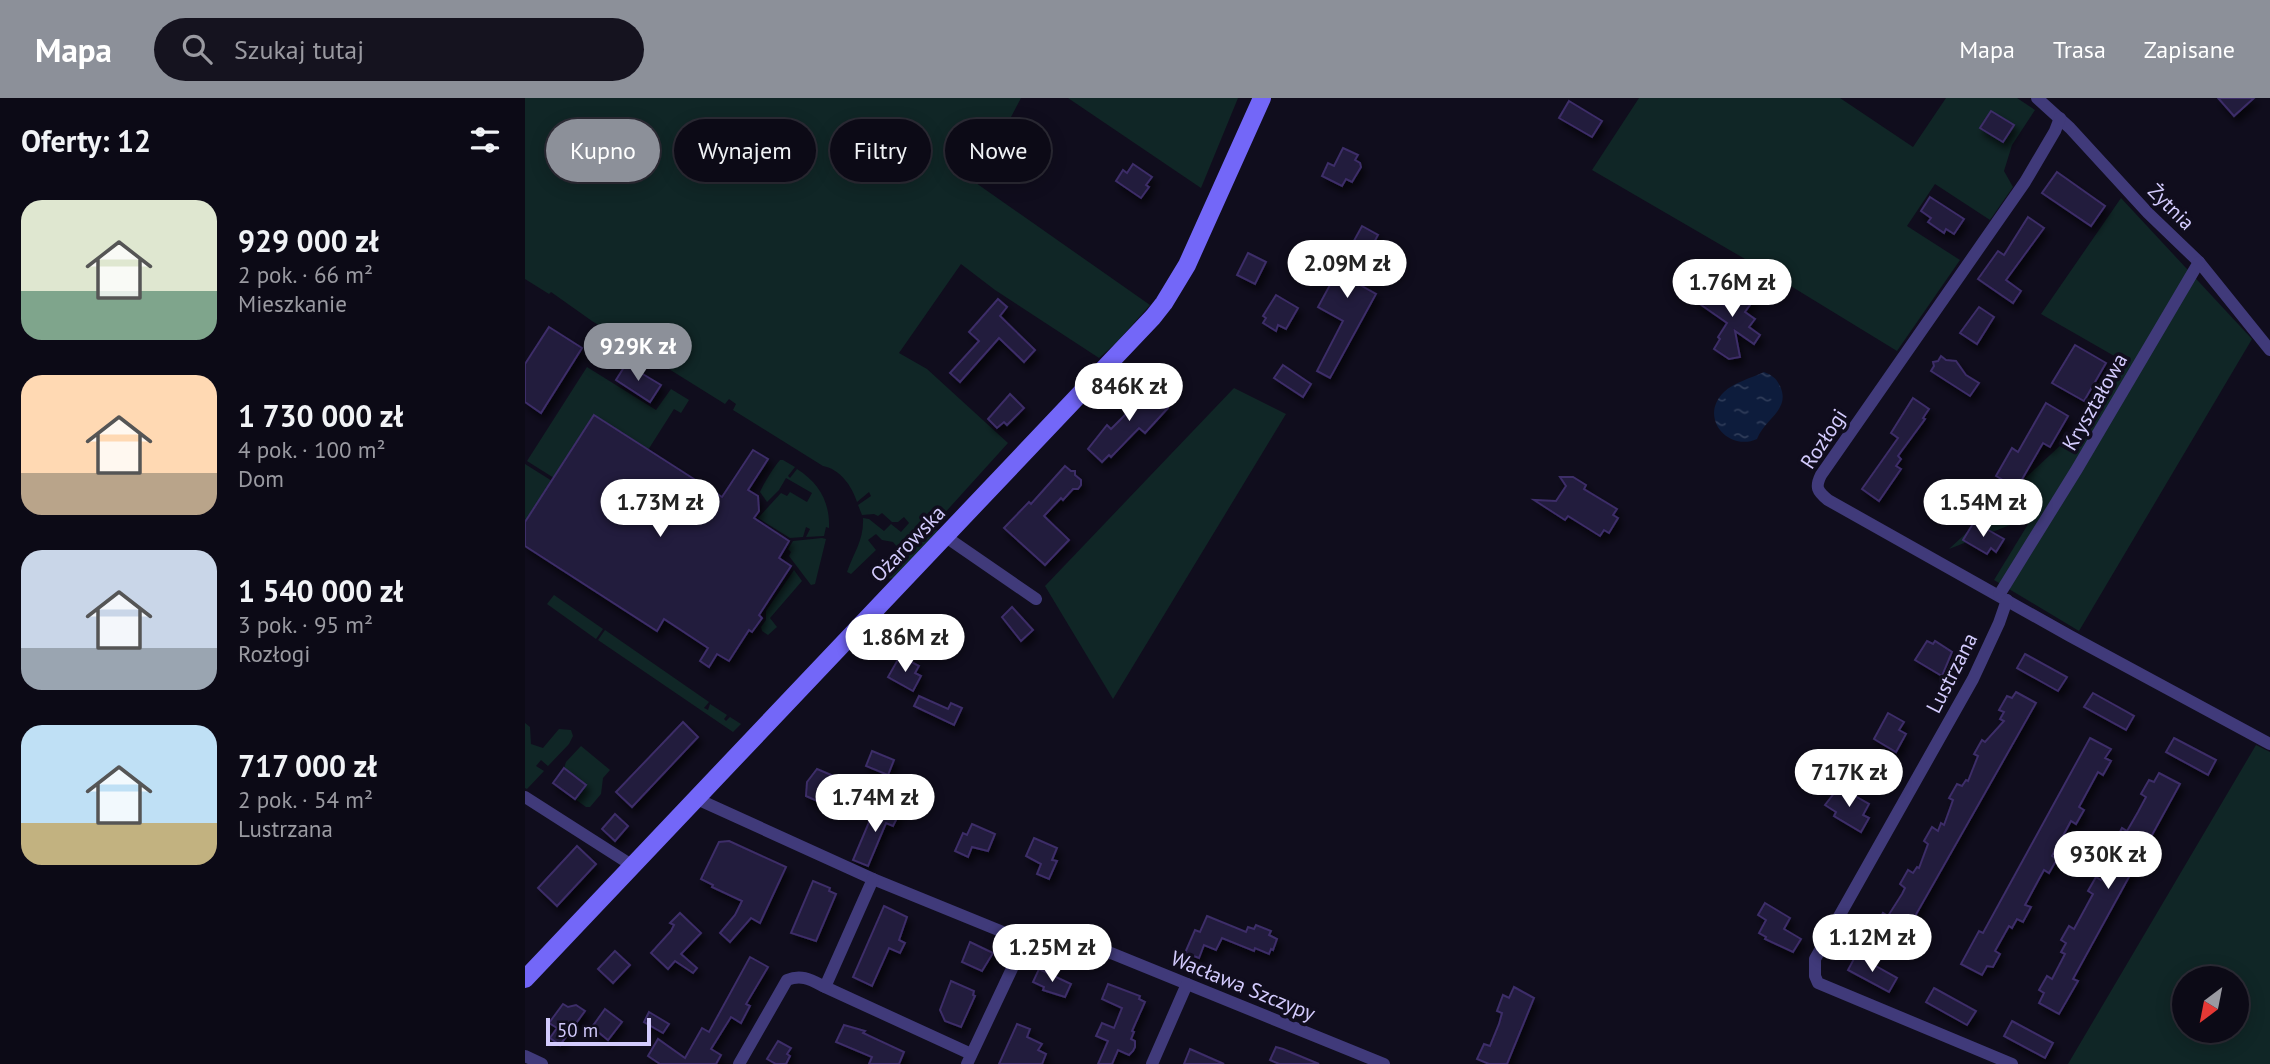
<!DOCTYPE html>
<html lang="pl">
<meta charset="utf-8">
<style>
body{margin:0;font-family:"PT Sans",sans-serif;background:#15131f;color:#f1f3f6;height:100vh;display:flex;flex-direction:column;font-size:26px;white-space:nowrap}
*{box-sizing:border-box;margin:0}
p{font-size:23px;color:#9a9aa1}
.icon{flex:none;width:38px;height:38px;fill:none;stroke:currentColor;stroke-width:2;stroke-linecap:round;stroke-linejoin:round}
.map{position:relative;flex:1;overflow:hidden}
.details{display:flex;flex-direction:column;background:#0c0a16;width:525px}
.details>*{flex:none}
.banner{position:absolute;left:21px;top:21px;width:665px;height:63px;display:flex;gap:14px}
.needle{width:46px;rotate:212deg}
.fabs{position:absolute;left:1647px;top:868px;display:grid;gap:14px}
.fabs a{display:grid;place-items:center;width:77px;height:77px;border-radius:50%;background:#0c0a16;box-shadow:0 4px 18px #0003,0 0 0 2px #2c2b35;font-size:35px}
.scale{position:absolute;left:21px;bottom:18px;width:105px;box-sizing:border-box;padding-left:7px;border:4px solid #d3cbfd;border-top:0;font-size:19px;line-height:24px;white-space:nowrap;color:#d3cbfd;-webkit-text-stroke:5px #100d1d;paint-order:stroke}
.price{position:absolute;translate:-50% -60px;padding:0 16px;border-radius:24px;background:#fff;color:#222;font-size:23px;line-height:46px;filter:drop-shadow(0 2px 4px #0008)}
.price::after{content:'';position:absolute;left:50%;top:42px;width:21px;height:16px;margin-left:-10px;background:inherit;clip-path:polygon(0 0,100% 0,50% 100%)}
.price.selected{background:#8c9099;color:#fff}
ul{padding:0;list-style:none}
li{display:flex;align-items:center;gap:21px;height:175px;padding:0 21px}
li span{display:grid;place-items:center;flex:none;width:196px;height:140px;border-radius:21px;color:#555}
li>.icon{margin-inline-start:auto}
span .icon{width:84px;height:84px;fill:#fffc;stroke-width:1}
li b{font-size:30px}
h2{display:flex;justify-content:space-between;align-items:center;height:84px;padding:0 21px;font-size:30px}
.chip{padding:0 24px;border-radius:32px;background:#0c0a16;box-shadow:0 4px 18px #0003,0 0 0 2px #2c2b35;font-size:24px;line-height:63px}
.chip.selected{background:#8c9099;color:#fff}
header{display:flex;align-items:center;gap:42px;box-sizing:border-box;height:98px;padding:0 35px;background:#8c9099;color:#fff}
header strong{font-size:33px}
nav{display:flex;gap:38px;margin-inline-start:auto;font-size:24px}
.search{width:490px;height:63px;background:#15131f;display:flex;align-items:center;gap:18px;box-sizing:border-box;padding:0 24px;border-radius:38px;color:#9a9aa1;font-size:26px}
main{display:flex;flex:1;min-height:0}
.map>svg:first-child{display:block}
.green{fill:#102626;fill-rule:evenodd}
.water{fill:url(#water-ripples)}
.building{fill:#231a3d;stroke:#3c2d68;stroke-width:2;filter:url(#shadow)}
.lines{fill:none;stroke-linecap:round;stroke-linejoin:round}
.minor{stroke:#403a7a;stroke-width:12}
.secondary{stroke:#7367f8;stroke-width:18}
.labels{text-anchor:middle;stroke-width:7;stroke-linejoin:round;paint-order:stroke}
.street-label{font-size:21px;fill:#d3cbfd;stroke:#100d1d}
</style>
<header>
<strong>Mapa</strong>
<div class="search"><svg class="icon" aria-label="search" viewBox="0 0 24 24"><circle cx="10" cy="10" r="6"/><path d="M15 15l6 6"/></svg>Szukaj tutaj</div>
<nav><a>Mapa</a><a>Trasa</a><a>Zapisane</a></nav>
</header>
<main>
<section class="details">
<h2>Oferty: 12<svg class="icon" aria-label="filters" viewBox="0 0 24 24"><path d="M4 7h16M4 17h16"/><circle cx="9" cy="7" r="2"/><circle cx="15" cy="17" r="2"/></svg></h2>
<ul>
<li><span style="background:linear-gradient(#dfe7d0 65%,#7fa58c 0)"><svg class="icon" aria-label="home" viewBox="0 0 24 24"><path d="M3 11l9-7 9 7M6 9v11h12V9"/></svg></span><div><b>929 000 zł</b><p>2 pok. · 66 m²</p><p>Mieszkanie</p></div></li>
<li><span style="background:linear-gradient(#ffd9b3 70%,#b9a48a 0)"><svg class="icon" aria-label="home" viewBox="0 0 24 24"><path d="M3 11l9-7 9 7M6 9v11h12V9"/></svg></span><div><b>1 730 000 zł</b><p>4 pok. · 100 m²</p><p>Dom</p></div></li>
<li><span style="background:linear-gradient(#c9d6e8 70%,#9aa5b1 0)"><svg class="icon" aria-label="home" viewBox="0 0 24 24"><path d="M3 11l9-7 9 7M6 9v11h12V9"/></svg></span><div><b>1 540 000 zł</b><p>3 pok. · 95 m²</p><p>Rozłogi</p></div></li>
<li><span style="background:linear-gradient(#bfe0f5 70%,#c2b280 0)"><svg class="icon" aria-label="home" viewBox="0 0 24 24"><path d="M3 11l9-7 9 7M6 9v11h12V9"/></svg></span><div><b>717 000 zł</b><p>2 pok. · 54 m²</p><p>Lustrzana</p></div></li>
</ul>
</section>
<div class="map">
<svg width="1745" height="966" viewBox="0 0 1745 966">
<defs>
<pattern id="water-ripples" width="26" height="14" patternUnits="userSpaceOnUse" patternTransform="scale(1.75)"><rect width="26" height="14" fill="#0d1c3c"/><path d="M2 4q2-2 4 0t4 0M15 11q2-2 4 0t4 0" fill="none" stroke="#2f3c59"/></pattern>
<filter id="shadow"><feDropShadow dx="3.5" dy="6" stdDeviation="3.5" flood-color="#0009"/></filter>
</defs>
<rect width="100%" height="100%" fill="#100d1d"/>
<g class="green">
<path d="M0,0H496L451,85L625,207L591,245L574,260L470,192L436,166L374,255L402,271L483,345L407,429L415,434L373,479L363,481L357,478L378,456L368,444L357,442L351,436L343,442L351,452L326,476L322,474C329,454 339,442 338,420L344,421L359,433L366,426L376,434L384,425L379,419L373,424H367L357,415L353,418L349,416L337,417L333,407L346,398L344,394L332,404C327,388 315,371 298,368L208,312L211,306L204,301L200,306L67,223L26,194L24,196L0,181Z"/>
<path d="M543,0H713L676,90Z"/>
<path d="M1114,0H1315L1388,49L1421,0H1492L1510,12L1487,47L1479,73L1488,89L1465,122L1410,86L1382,128L1435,162L1372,253L1251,179L1067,72Z"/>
<path d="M1596,100L1727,241L1554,533L1469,482L1508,418L1424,451L1567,318L1598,263L1516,216Z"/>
<path d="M62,269L131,312L146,291L164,302L156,315L149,311L123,352L29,380L2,363Z"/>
<path d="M709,290L761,316L588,601L520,488Z"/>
<path d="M255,362H258L270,369L263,378L265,380L272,371C294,385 305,404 304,430L301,429L299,438L281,439L285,431L281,429L278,439L265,440L233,420L256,395L262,398L265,394L282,404L287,395L261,380L254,392L242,404L235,394C238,387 248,370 255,362Z"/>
<path d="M0,366L27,383L0,424Z"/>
<path d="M297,440L301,441L290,486L286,487L264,458L266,454L263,451L268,443Z"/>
<path d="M269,472L277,483L245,520L252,529L243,537L237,533L236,529L241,522V513Z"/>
<path d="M29,497L78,531L71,541L22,506Z"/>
<path d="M80,532L184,604L179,610L183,612L185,606L202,617L199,621L201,623L205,619L216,626L208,634L73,542Z"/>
<path d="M0,625L5,629L6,646L18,650L34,631L46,632L48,638L44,646L23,668L16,662L11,668L19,673L2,691L0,690Z"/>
<path d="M1731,647L1745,654V966H1543ZM1712,880V933H1659V880Z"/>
<path d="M56,648L85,672L78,680L76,696L65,709H61L50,701L60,686L39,670L41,664Z"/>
</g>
<path class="water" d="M1239,274C1247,277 1251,280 1255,288C1266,312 1240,320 1232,341C1203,354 1173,319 1199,294C1208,285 1226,280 1239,274Z"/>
<g class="building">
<path d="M1693,0H1729L1709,18Z"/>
<path d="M1044,3L1077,23L1067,39L1034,20Z"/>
<path d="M1466,13L1489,27L1478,44L1455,30Z"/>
<path d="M818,50L833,57L830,62L835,65L836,69L827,84L821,81L817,88L797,78L803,65L809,68Z"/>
<path d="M608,66L627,79L621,87L624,89L616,100L591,83L598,72L602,75Z"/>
<path d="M1532,74L1580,108L1566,128L1517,95Z"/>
<path d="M1405,99L1439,121L1429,136L1421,131L1419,135L1403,124L1406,120L1396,113Z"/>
<path d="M1503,119L1519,130L1481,182L1496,193L1488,205L1453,181L1473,153L1479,157Z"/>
<path d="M837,128L853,137L828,183L851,196L805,280L792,273L818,223L793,209Z"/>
<path d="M723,155L741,164L730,186L712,177Z"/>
<path d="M1214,185L1232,197L1220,214L1230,221L1224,229L1235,237L1229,246L1210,233L1215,259L1204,261L1189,251L1195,241L1193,239L1202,225L1172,204L1179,193L1199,207Z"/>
<path d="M751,197L773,210L761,231L753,227L751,233L738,225L741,220L738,218Z"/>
<path d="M473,201L482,209L475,218L510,252L499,264L474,240L435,284L425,275L454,243L444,234Z"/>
<path d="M1454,209L1469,219L1452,246L1435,235Z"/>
<path d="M24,229L57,250L16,315L0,304V266Z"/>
<path d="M1550,247L1581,265L1559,303L1527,285Z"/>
<path d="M1416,258L1421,262L1431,263L1441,277L1454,285L1445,298L1406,273L1409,268L1408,264L1413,263Z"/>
<path d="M101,266L136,287L125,304L91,282Z"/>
<path d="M758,267L786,286L778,299L749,280Z"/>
<path d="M610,290L619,298L624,292L643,310L620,335L614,330L586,359L584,357L577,364L563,351L582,327L586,331L605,312L596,304Z"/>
<path d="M485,296L499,310L482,327L479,324L472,330L463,321Z"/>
<path d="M1388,300L1404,311L1398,320L1400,321L1373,358L1376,361L1371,368L1376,371L1354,403L1337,391L1373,340L1366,335Z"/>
<path d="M1521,305L1543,318L1525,349L1518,345L1492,390L1471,378L1487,350L1493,354Z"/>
<path d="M69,317L197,399L228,352L243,361L223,392L233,398L234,413L229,420L264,443L254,460L266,468L234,517L237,520L227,534L224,532L204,563L192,556L184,569L175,563L183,550L139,521L132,533L0,448V424Z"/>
<path d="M540,368L546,373H550V377L556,382V387L553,391H548L538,402L536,400L519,418L544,442L520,467L479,430L504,404L506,406Z"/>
<path d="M1035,379H1048L1061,387L1059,391L1092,411L1088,417L1093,420L1084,435L1079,432L1075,438L1043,418L1040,422L1009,402L1031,403L1041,388Z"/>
<path d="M1449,424L1479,441L1471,454L1466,450L1462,456L1438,442Z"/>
<path d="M487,509L508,532L496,543L477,519Z"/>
<path d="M1402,543L1408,546L1410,543L1427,554L1417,578L1390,562Z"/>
<path d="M1500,556L1542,579L1533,593L1492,570Z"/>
<path d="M375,558L394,568L390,575L396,578L388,593L363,579Z"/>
<path d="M1491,594L1511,605L1372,850L1352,839L1356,832L1350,829L1358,815L1363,818L1377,796L1380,790L1375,786L1383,772L1388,775L1392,769L1394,770L1403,746L1399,743L1407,729L1413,733L1416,725L1419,727L1428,702L1424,700L1432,686L1437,688L1441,682L1443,683L1453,658L1449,656L1457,642L1460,644L1479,623L1475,621L1479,614L1474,612L1482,598L1487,600Z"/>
<path d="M1568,595L1609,618L1601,632L1559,609Z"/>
<path d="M394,598L423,611L426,605L437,610L429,627L389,608Z"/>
<path d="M1363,615L1379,624L1374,632L1381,636L1371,654L1349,641Z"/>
<path d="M158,624L173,639L107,709L91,694Z"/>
<path d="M1565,640L1586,651L1580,660L1586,663L1578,677L1573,674L1554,709L1559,712L1551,726L1546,723L1527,758L1532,761L1524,775L1519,772L1514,781L1500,807L1506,809L1498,824L1492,821L1487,830L1484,828L1470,853L1475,856L1468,869L1462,868L1457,877L1436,866L1454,833L1458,835Z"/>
<path d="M1649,640L1691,662L1683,677L1641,654Z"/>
<path d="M347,653L369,662L363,677L341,668Z"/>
<path d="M39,670L61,687L50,701L28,685Z"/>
<path d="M292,671L311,679L299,706L281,698L282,684Z"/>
<path d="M1634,675L1655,686L1548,881L1553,883L1534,916L1514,905L1519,895L1514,892L1522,878L1527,881L1540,856L1536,854L1541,845L1536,842L1544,828L1549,831L1568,796L1563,793L1571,779L1576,782L1590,757L1595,747L1589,745L1597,730L1602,733L1613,714L1621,699L1616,696L1624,682L1629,684Z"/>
<path d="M1314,689L1344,706L1338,717L1344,720L1336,734L1309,718L1311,714L1300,707Z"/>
<path d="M357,706L371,712L373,718L368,728L361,725L343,768L328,762L347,717L349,718Z"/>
<path d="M90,716L103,728L90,743L77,731Z"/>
<path d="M447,726L470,736L463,753L447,749L443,759L430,753L438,735L442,737Z"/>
<path d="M509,740L532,750L527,762L532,763L524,781L512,776L516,766L501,758Z"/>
<path d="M204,743L261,769L235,825L226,820L205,844L195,835L210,817L217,803L187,789L188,787L176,781L194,744Z"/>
<path d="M52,748L71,766L32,808L13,790Z"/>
<path d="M288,783L305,790L304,793L311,796L291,843L266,835Z"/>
<path d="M1240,805L1265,820L1259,831L1276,841L1268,854L1240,841L1241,839L1234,835L1241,822L1233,817Z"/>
<path d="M359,808L382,819L374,842L380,845L375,855L364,850L347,888L328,879Z"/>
<path d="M155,815L176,835L156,856L172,870L168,875L150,863L143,871L126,855L146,833L149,827L145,825Z"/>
<path d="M682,818L721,834L723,829L729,831L731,827L746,833L744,837L752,841L748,852L746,851L744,856L730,850L729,853L697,840L691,852L679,847L674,860L660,855L670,832L675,834Z"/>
<path d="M445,844L468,855L457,873L437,864Z"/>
<path d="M90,853L105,867L88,885L73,871Z"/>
<path d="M1331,857L1372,880L1364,894L1323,872Z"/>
<path d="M225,859L243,869L221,906L225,908L216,925L206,919L186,951L196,957L191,966H135L123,958L133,941L160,960L177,930L184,934Z"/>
<path d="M514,871L546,886L540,899L518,892L519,889L508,884Z"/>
<path d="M426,883L449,893L448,897L450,898L436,929L420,923L415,912Z"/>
<path d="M583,886L615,898L614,901L620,904L607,933L609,934L606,941L610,943V949L608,953L604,957L593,952L587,966H573L583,943L571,938L577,925L589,930L597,910L577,901Z"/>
<path d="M989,889L1009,900L982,966H964L952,961L959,946L965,948L974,926L977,915L972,913L978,897L984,900Z"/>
<path d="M1409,890L1451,913L1442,927L1401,904Z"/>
<path d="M38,906L43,909L51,907L60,913L35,947L25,940L32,930L24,925Z"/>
<path d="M80,911L97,924L83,942L67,929Z"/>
<path d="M124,914L144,926L138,935L119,924Z"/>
<path d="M1487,923L1528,945L1520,960L1479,938Z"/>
<path d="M492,926L505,931L502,939L517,946L513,952L521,956L517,966H474Z"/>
<path d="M319,927L340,933L338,935L379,954L374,966H344L347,959L311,944Z"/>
<path d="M253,943L266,950L262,956L265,958L261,966H251L242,961Z"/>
<path d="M751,949L758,951L794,966H754L745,962Z"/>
<path d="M665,951L699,966H659Z"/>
</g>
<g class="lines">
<g class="minor">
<path d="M1512,0L1545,30L1623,115L1674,164L1745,252"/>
<path d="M1535,20L1530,33L1500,84L1296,377C1290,389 1292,393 1303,402L1545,538L1745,646"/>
<path d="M421,439L511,501"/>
<path d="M1474,497L1552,371L1674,164"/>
<path d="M1482,502L1474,525L1448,581L1290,861V878L1293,885L1487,966"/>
<path d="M0,699L108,768"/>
<path d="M172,701L348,781L500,843L544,856L586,855L859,966"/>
<path d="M300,889L446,956"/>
<path d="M0,958L17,966"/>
<path d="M214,966L262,882C277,876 286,882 300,889L348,781"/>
<path d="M442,966L500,843"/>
<path d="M627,966L662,886"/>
</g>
<path class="secondary" d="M0,881L628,219L639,205L662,167L737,0"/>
</g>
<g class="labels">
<g class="street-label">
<text transform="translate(1646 109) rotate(45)" y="7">Żytnia</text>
<text transform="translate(1570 304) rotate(-60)" y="7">Kryształowa</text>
<text transform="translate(1299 341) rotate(-57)" y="7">Rozłogi</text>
<text transform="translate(383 446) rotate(-46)" y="7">Ożarowska</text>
<text transform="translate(1427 575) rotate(-63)" y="7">Lustrzana</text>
<text transform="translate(718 888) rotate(22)" y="7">Wacława Szczypy</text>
</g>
</g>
</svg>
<div class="fabs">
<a><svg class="needle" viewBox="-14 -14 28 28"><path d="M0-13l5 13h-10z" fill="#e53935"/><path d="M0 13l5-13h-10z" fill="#9a9aa1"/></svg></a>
</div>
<div class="scale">50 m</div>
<b class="price" style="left:822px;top:202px">2.09M zł</b>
<b class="price" style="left:1207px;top:221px">1.76M zł</b>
<b class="price selected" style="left:113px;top:285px">929K zł</b>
<b class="price" style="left:604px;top:325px">846K zł</b>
<b class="price" style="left:135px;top:441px">1.73M zł</b>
<b class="price" style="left:1458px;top:441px">1.54M zł</b>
<b class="price" style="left:380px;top:576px">1.86M zł</b>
<b class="price" style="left:1324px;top:711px">717K zł</b>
<b class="price" style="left:350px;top:736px">1.74M zł</b>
<b class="price" style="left:1583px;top:793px">930K zł</b>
<b class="price" style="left:1347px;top:876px">1.12M zł</b>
<b class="price" style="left:527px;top:886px">1.25M zł</b>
<div class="banner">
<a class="chip selected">Kupno</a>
<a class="chip">Wynajem</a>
<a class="chip">Filtry</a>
<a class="chip">Nowe</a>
</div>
</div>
</main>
